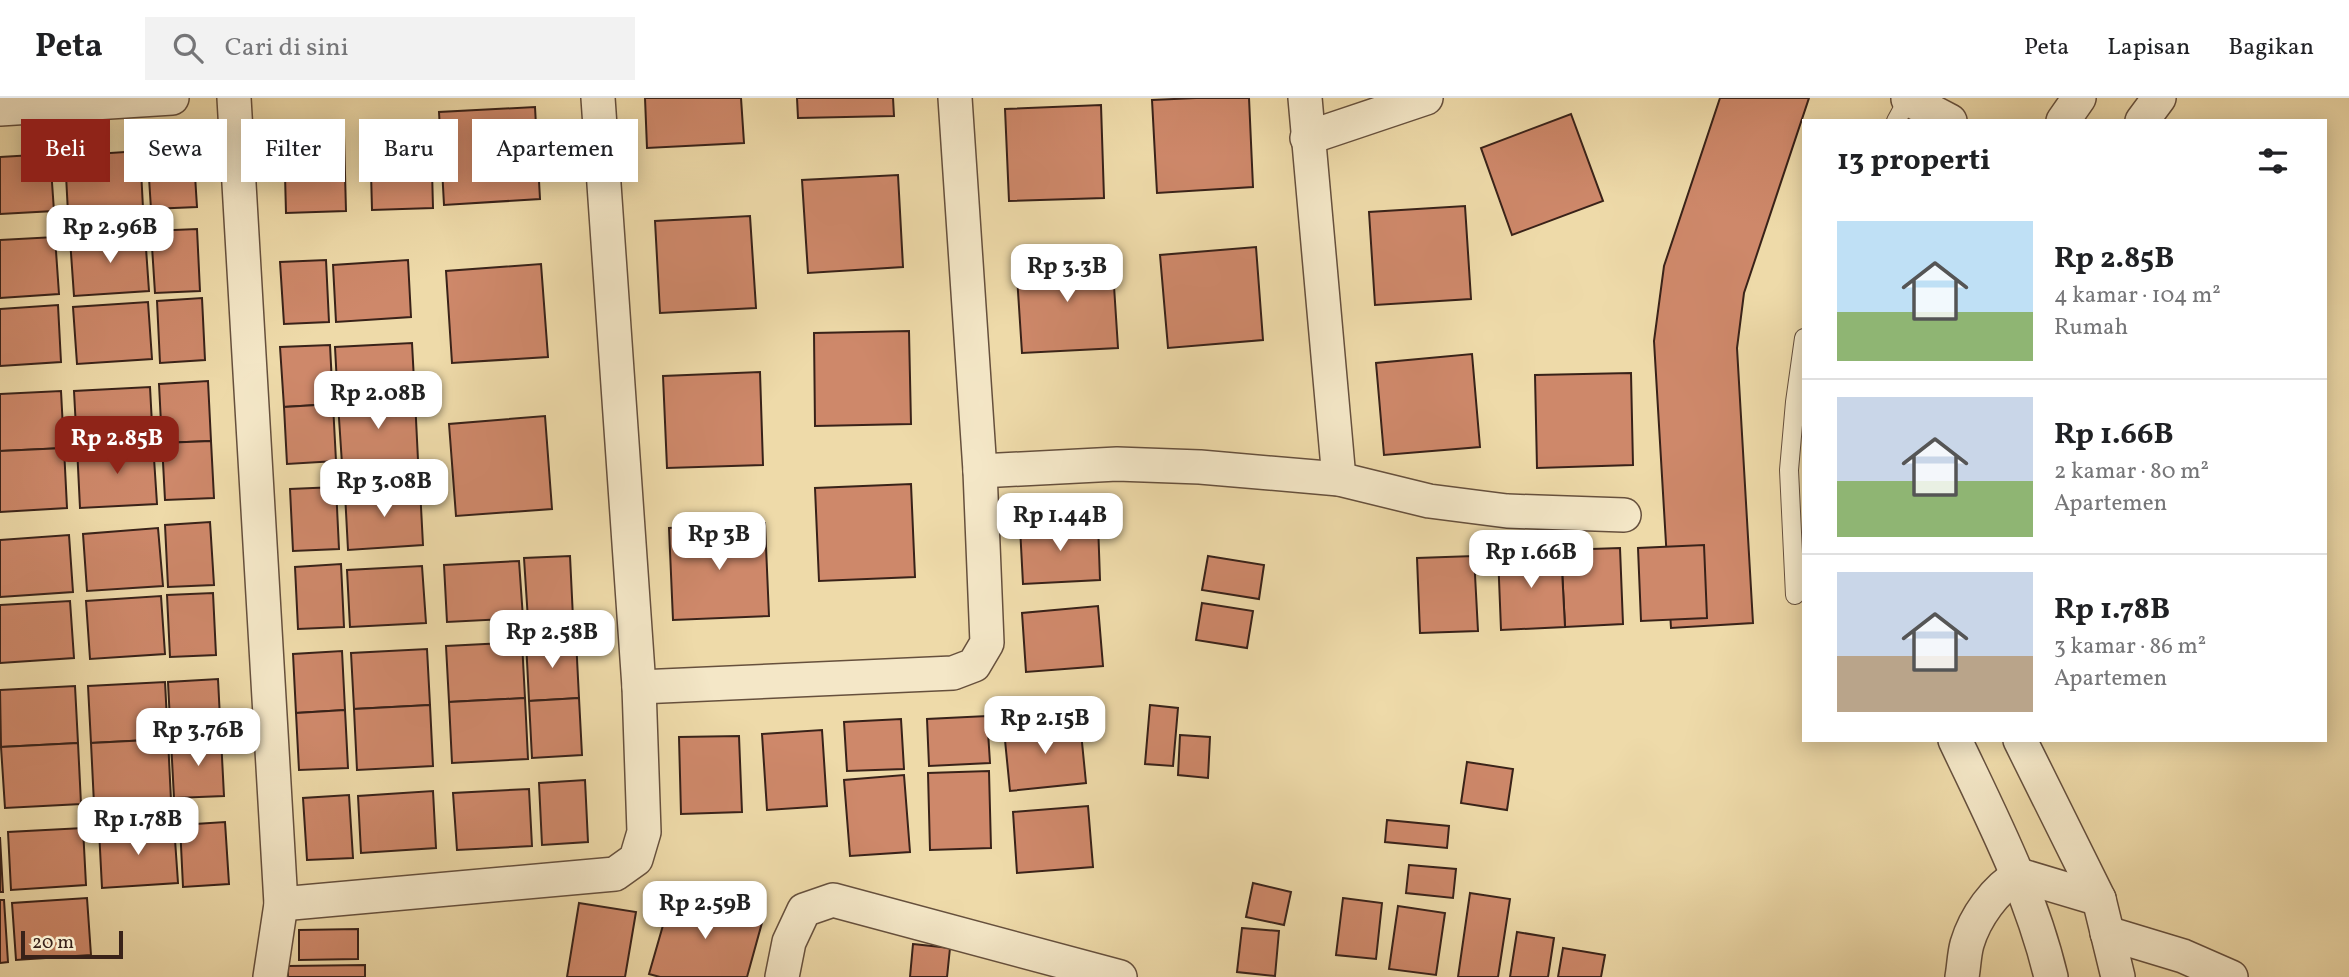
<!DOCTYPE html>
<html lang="id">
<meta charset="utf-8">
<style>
body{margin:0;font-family:Vollkorn,serif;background:#f2f2f2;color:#202124;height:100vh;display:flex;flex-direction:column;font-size:26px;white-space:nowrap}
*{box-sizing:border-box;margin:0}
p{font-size:23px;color:#757577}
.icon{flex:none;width:38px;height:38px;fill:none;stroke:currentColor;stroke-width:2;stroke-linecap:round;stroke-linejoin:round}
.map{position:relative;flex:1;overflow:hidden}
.details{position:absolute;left:1802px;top:21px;width:525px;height:623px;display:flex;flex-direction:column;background:#fff;border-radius:0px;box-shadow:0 4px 18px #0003}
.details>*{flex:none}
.guide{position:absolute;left:21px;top:21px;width:665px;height:63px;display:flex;gap:14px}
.scale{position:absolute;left:21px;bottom:18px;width:102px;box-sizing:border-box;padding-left:7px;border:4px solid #392219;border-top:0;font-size:19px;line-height:24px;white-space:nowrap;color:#392219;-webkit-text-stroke:5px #f4e7c7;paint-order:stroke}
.price{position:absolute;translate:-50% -60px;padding:0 16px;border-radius:14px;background:#fff;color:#222;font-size:23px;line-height:46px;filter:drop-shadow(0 2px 4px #0008)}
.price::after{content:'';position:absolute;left:50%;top:42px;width:21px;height:16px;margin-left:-10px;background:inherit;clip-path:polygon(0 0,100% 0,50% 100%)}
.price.on{background:#8f2418;color:#fff}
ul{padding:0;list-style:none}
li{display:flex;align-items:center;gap:21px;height:175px;padding:0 35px}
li+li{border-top:2px solid #e0e0e0}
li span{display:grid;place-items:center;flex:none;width:196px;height:140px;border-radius:0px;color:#555}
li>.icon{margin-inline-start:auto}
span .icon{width:84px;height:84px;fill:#fffc;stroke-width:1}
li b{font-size:30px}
h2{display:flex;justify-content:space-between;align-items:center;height:84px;padding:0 35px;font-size:30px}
.chip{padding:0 24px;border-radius:0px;background:#fff;box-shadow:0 4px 18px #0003;font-size:24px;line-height:63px}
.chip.on{background:#8f2418;color:#fff}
header{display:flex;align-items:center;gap:42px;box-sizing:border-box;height:98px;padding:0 35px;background:#fff;border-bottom:2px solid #e0e0e0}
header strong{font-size:33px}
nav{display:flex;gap:38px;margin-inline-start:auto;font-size:24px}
.search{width:490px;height:63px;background:#f2f2f2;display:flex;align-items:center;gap:18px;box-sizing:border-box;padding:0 24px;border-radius:0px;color:#757577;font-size:26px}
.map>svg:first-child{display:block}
.building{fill:#ce886a;stroke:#392219;stroke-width:2}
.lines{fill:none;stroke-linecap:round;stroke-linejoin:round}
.service-casing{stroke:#66503d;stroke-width:20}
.minor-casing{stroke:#66503d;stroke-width:36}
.service{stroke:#f4e7c7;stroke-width:18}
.minor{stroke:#f4e7c7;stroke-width:33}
</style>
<header>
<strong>Peta</strong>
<div class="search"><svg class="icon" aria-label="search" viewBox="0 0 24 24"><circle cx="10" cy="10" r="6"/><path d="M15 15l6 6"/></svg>Cari di sini</div>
<nav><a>Peta</a><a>Lapisan</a><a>Bagikan</a></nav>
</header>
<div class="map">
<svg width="2349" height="879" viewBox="0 0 2349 879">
<rect width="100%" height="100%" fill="#eedaa9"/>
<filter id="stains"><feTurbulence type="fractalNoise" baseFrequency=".00286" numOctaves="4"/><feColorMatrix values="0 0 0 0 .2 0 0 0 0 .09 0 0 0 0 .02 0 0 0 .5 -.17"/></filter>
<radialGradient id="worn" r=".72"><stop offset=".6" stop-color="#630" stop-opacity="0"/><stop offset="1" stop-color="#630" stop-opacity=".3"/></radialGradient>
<g class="building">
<path d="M645,0H741L744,45L647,50Z"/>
<path d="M797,0H893L894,18L798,20Z"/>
<path d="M1196,0H1249L1253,89L1157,95L1152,2Z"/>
<path d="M1720,0H1809L1744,195L1737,250L1753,525L1671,530L1654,243L1664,168Z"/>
<path d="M1101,7L1104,100L1009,103L1005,11Z"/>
<path d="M535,9L540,101L444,107L439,14Z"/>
<path d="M1571,16L1603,103L1512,137L1481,50Z"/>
<path d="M431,34L433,110L372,112L370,36Z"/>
<path d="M344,37L346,113L286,115L284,39Z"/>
<path d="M193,46L197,109L151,111L147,49Z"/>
<path d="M140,53L143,110L68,115L65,58Z"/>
<path d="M50,56L54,113L0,116V59Z"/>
<path d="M898,77L903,169L808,175L802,82Z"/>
<path d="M1465,108L1471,201L1375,207L1369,114Z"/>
<path d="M750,118L756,210L660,215L655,123Z"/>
<path d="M197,131L200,193L155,195L151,133Z"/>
<path d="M145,136L149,193L74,198L70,141Z"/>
<path d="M55,139L59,196L0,200V142Z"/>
<path d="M1256,149L1263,242L1168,250L1160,157Z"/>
<path d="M1112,157L1118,250L1022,255L1016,163Z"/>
<path d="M326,162L329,224L284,226L280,164Z"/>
<path d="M408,162L411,219L336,224L333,167Z"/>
<path d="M541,166L548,259L452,265L446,173Z"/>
<path d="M202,200L205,262L160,265L157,203Z"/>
<path d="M148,204L152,261L77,266L73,209Z"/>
<path d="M58,207L61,264L0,268V211Z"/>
<path d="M909,233L911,326L815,328L814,235Z"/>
<path d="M412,245L415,301L338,305L335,249Z"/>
<path d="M330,247L333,306L284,309L280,249Z"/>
<path d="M1472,256L1480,349L1384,357L1376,265Z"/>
<path d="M760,274L763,367L667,370L663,278Z"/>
<path d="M1631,275L1633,367L1537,370L1535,277Z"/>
<path d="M208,283L211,343L162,345L159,286Z"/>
<path d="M150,289L153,345L77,349L74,293Z"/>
<path d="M61,293L64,350L0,353V296Z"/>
<path d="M415,301L418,362L342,366L338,305Z"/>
<path d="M333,306L336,363L287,366L284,309Z"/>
<path d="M545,318L552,411L456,418L449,326Z"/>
<path d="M211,343L214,400L165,402L162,345Z"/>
<path d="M153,345L157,406L80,410L77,349Z"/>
<path d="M64,350L67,410L0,414V353Z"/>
<path d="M911,386L915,479L819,483L815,390Z"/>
<path d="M336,389L339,451L293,453L290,391Z"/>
<path d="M420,390L423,447L348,452L345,395Z"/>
<path d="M210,424L214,487L168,489L165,427Z"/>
<path d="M765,425L769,518L673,522L669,430Z"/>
<path d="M1098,425L1100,482L1023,486L1020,429Z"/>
<path d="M158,430L163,488L87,493L83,436Z"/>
<path d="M69,437L73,494L0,499V442Z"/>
<path d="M1704,447L1707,520L1641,523L1638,450Z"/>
<path d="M1620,450L1623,526L1565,529L1561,452Z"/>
<path d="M1561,452L1565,529L1501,532L1498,456Z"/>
<path d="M570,458L573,520L528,522L524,460Z"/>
<path d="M1208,458L1264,467L1259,501L1202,492Z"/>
<path d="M1474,458L1478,533L1420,535L1417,460Z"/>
<path d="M519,463L523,520L447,524L444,467Z"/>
<path d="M341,466L344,529L298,531L295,469Z"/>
<path d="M422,468L426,525L350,529L347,472Z"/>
<path d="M213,495L216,557L170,559L167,497Z"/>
<path d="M161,498L165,556L90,561L86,503Z"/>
<path d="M70,503L74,560L0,565V507Z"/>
<path d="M1202,505L1253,513L1247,550L1196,542Z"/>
<path d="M1098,508L1103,568L1026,574L1022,515Z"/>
<path d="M576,541L579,600L529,603L526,543Z"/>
<path d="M522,544L525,600L449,604L446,548Z"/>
<path d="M427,551L430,607L354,611L351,555Z"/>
<path d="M342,553L345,612L296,615L293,556Z"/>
<path d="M218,581L221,640L171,643L168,584Z"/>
<path d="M165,584L168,641L91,645L88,588Z"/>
<path d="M75,588L78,645L1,649L0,592Z"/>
<path d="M525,600L528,661L452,665L449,604Z"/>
<path d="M579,600L582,657L532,660L529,603Z"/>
<path d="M430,607L433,668L357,672L354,611Z"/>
<path d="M1150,607L1178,610L1173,668L1145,666Z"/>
<path d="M345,612L348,670L299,672L296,615Z"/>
<path d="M987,618L990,665L929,668L927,621Z"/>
<path d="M901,621L904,671L847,673L844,624Z"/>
<path d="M1080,624L1086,685L1010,693L1004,632Z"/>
<path d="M822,632L827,708L767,712L762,636Z"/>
<path d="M1180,637L1210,639L1208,680L1178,677Z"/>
<path d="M739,638L742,714L681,716L679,639Z"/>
<path d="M221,640L224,698L174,700L171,643Z"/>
<path d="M168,641L171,702L94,706L91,645Z"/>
<path d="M78,645L81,706L5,710L1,649Z"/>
<path d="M1467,664L1513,671L1507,712L1461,705Z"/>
<path d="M989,673L991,750L930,752L928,675Z"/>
<path d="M904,677L910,754L850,758L844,682Z"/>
<path d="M585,682L588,744L542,747L539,685Z"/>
<path d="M529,691L532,748L457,752L453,695Z"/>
<path d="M433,693L436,750L361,755L358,698Z"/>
<path d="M349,697L353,760L307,762L303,700Z"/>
<path d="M1088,708L1093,769L1017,775L1013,714Z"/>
<path d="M1387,722L1449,728L1447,750L1385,744Z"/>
<path d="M225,724L229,786L183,789L180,727Z"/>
<path d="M174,727L178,785L102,790L99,732Z"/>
<path d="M83,730L86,787L11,792L8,734Z"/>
<path d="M0,739L3,794H0Z"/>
<path d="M1409,767L1456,771L1453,800L1406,795Z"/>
<path d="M1253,785L1291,794L1284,827L1246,819Z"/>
<path d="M1470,795L1510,801L1498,879H1458Z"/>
<path d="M672,796L763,821L747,879H660L649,876Z"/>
<path d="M87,800L91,857L16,862L12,805Z"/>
<path d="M1343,800L1382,805L1376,861L1336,857Z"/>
<path d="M0,802H4L8,864L0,865Z"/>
<path d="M579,805L636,814L625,879H567Z"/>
<path d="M1398,808L1445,815L1436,877L1389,871Z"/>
<path d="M1242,830L1279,833L1275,878L1237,874Z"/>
<path d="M358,831V861L299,862V832Z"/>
<path d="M1517,834L1554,840L1548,879H1510Z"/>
<path d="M913,846L950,850L947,879H910Z"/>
<path d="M1563,850L1605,857L1601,879H1558Z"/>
<path d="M365,867V879H288V868Z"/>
</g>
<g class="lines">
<g class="service-casing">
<g id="service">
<path d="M1896,23L1908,1"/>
<path d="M1795,497L1789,372L1795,304L1804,240"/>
</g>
</g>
<g class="minor-casing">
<g id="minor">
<path d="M234,0L281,806L270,879"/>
<path d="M1305,0L1339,381"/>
<path d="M1908,1L1950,23"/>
<path d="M0,11L172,0"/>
<path d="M2063,23L2079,0"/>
<path d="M2142,23L2159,0"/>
<path d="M1307,40L1426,0"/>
<path d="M980,373L1117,366L1200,369L1339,381L1429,403L1507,413L1624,417"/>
<path d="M639,589L953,575L974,567L987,545L980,373L955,0"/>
<path d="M1955,642C1992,720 2031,795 2051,879"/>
<path d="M2020,642L2099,801L2118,879"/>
<path d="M281,806L615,776L636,761L644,734L639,589L598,0"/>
<path d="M2107,835L2183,858L2231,879"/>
<path d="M782,879L789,844L804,812L833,802L1120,879"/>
<path d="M1962,879C1964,868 1964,857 1967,846C1975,819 1995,791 2019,777L2099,801"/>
</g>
</g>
<use href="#service" class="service"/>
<use href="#minor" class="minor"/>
</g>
<rect width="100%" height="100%" filter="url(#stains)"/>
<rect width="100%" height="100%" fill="url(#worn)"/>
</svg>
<div class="scale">20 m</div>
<b class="price" style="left:110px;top:167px">Rp 2.96B</b>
<b class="price" style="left:1067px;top:206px">Rp 3.3B</b>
<b class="price" style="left:378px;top:333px">Rp 2.08B</b>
<b class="price on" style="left:117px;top:378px">Rp 2.85B</b>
<b class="price" style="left:384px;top:421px">Rp 3.08B</b>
<b class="price" style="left:1060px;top:455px">Rp 1.44B</b>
<b class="price" style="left:719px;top:474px">Rp 3B</b>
<b class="price" style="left:1531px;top:492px">Rp 1.66B</b>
<b class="price" style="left:552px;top:572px">Rp 2.58B</b>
<b class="price" style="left:1045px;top:658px">Rp 2.15B</b>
<b class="price" style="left:198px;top:670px">Rp 3.76B</b>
<b class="price" style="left:138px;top:759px">Rp 1.78B</b>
<b class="price" style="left:705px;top:843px">Rp 2.59B</b>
<div class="guide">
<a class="chip on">Beli</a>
<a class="chip">Sewa</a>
<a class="chip">Filter</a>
<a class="chip">Baru</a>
<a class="chip">Apartemen</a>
</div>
<section class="details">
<h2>13 properti<svg class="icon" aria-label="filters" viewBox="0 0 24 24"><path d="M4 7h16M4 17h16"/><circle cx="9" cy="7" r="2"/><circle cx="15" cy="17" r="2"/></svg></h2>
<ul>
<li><span style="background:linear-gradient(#bfe0f5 65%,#8fb573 0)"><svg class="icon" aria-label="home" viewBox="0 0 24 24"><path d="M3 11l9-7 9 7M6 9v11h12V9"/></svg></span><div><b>Rp 2.85B</b><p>4 kamar · 104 m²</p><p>Rumah</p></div></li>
<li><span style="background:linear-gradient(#c9d6e8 60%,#8fb573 0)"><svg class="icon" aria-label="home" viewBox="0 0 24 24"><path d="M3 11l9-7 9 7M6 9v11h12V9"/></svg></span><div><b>Rp 1.66B</b><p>2 kamar · 80 m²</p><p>Apartemen</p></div></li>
<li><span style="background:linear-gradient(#c9d6e8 60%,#b9a48a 0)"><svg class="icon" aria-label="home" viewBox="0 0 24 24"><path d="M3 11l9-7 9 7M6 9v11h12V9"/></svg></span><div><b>Rp 1.78B</b><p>3 kamar · 86 m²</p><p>Apartemen</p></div></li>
</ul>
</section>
</div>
